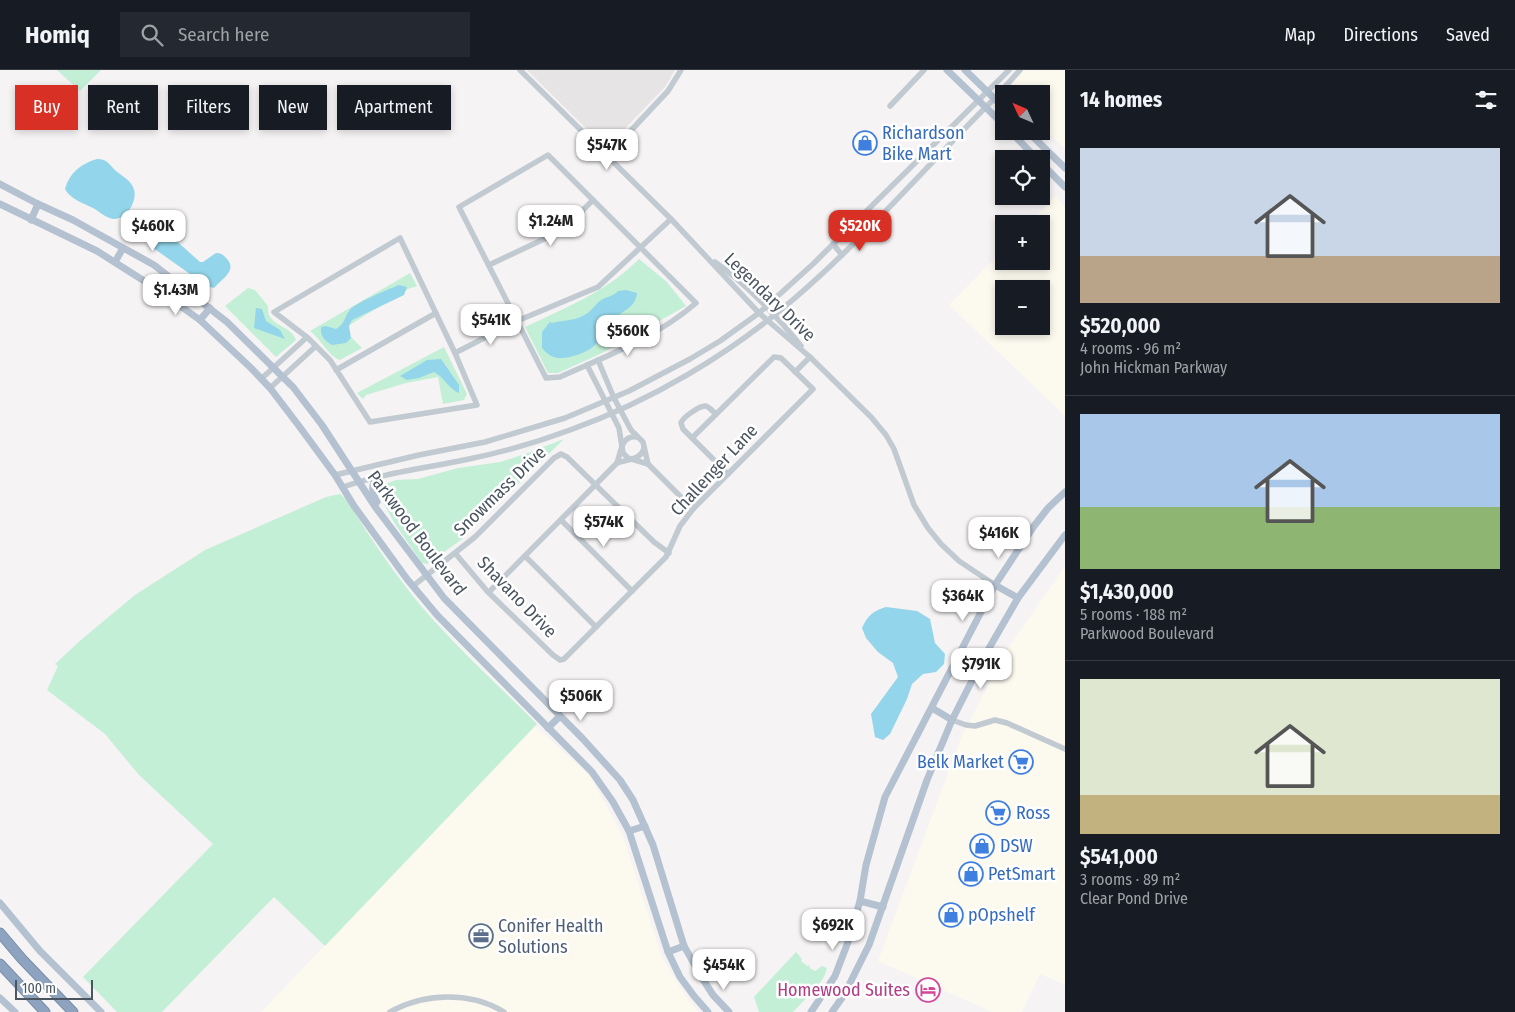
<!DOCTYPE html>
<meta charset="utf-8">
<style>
body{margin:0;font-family:"Fira Sans Condensed",sans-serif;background:#242831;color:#f1f3f6;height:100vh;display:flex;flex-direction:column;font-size:19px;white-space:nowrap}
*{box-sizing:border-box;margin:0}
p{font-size:16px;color:#9ea1a6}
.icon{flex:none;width:28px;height:28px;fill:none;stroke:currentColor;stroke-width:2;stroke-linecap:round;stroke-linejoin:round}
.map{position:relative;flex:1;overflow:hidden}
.panel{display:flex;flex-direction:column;background:#171b24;width:450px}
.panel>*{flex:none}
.hud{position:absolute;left:15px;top:15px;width:475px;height:45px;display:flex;gap:10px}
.needle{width:32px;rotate:314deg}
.buttons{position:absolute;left:995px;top:15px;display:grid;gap:10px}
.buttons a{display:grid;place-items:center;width:55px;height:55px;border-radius:0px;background:#171b24;box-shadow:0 2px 8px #0003;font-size:25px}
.scale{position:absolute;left:15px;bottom:12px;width:78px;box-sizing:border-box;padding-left:5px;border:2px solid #4b5560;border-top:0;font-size:14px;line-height:18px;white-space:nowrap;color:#4b5560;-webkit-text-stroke:4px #fff;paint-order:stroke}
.price{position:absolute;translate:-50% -42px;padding:0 11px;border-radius:10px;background:#fff;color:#222;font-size:16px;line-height:32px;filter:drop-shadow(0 1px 2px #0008)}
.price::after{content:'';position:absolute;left:50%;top:30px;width:15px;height:11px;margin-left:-8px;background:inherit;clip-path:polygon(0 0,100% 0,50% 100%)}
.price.current{background:#d93025;color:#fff}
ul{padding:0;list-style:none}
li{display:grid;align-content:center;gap:10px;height:265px;padding:0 15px}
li+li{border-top:1px solid #363941}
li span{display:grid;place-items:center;height:155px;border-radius:0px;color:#555}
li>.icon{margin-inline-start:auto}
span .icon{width:90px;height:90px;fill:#fffc;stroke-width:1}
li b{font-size:21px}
h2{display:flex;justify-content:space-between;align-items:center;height:60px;padding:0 15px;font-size:21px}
.chip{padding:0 18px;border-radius:0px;background:#171b24;box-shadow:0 2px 8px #0003;font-size:18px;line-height:45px}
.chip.current{background:#d93025;color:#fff}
header{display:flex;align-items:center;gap:30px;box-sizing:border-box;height:70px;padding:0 25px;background:#171b24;border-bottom:1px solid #363941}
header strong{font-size:24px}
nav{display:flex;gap:28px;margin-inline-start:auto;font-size:18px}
.search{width:350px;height:45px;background:#242831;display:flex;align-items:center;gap:12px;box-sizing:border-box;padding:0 18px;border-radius:0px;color:#9ea1a6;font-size:19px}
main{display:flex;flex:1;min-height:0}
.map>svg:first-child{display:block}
.commercial{fill:#fcf9ef;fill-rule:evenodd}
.education{fill:#e6e4e5}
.green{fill:#c4efd7}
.water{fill:#93d5ea}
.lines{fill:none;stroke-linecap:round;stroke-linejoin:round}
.highway-casing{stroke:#788eaa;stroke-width:11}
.minor{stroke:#c1c9d1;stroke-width:5.5}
.major{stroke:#b4c1d0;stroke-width:7}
.highway{stroke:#8da3bf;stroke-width:9}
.labels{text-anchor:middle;stroke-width:5;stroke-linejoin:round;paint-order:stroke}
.shop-label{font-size:18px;fill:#366cbe;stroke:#fff;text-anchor:start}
.street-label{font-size:18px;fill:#4b5560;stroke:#fff}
.service-label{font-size:18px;fill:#4e5e75;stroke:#fff;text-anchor:start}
.hotel-label{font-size:18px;fill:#b23c85;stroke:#fff;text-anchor:end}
</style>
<header>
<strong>Homiq</strong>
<div class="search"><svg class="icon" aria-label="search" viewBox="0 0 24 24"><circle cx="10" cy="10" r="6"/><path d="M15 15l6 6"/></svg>Search here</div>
<nav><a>Map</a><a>Directions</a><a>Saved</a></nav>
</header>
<main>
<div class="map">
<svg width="1065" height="942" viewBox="0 0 1065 942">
<rect width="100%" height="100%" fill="#f5f3f3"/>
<g class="commercial">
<path d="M1024,0H1065V79L1041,56V24H1009L1006,21Z"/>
<path d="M1055,126L1065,137V346L949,235L1004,179V191H1041V154H1028ZM1004,219H1041V256H1004Z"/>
<path d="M1065,496V915L1040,904L1022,942H992L878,891L962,665L1010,575Z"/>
<path d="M535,656L589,705L623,766L662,888L689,931L699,942H261Z"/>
</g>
<path class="education" d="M527,0H675L665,17L606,78Z"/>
<g class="green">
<path d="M57,0H101L80,21Z"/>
<path d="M639,189L667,212L686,236L602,283L558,303H548L525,257C565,238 608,221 639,189Z"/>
<path d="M410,203L417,216L408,219L343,259L362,278L340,290C329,287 320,268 310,261Z"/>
<path d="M248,218L255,220L268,236C266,257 291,254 296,270L276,287L225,236Z"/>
<path d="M444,277L467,324L464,330L443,334L438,307L406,313L366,325L363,329L357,323Z"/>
<path d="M564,369L461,470L427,494L422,493L395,454L379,425V422L383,415L396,410L418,409L458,398L500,392L525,384Z"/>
<path d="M340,424L346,429C369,466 393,502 421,536C457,578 498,615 537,654L325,876L274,827L162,942H117L83,907L213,774L139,705L105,664L47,620L58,596L55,594L82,569L135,525L205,480L326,427Z"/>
<path d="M796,882L802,889L801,891L807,896L809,895L810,898L815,901L822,896L827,898L824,907L816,918L793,942H759L754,927Z"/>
</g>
<g class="water">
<path d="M97,89C108,89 109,95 116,101C122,106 129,109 133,117C139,128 128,149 114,149C106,148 100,142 93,138C83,133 70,129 65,119C69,103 82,93 97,89Z"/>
<path d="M151,156L163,159L200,192H203L216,183C222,183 223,185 227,189C237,200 223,208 216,216L214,218L207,216L149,175L144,170L143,165Z"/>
<path d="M399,215L407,217L404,225L352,250L349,256L351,268L346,273L332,275C325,271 320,266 321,257L326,256L336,259C345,254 344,247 350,240C355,233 389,219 399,215Z"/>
<path d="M626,220L637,223C636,238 621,241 612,251C605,257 603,266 597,273C590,282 569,289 558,288C551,287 546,283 542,278V262L550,252L552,253C563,250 576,251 586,244C592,241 595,234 601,230C606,227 614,226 618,221Z"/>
<path d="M256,238L262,239L266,251L280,260L285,269L254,258Z"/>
<path d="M441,289L459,315V323C449,319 444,307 434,302L419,308L407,310L400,306L427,290Z"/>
<path d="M886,537L917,541L930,549L935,573L945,584L944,594L936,602L923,604L912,614L907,629L890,664L883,670L875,667L871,644L898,607L893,593L878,582L866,568L862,558C868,545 873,541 886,537Z"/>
</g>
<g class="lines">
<g class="highway-casing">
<g id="highway">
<path d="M0,863L22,889L73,942"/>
<path d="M0,894L45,942"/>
</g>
</g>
<g class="minor">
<path d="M520,0L671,149L759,243L810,287L871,347L886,365L894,379L914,435L928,458L941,474L959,491L995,515"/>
<path d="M890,36L924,0"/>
<path d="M548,85L696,233C657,267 607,286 560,307L546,308L459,137Z"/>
<path d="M607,86L668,21L681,0"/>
<path d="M400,168L455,283L477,335L370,352L330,290L308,268L274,242Z"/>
<path d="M833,174L842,185"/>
<path d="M715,192C745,213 778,247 801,276"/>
<path d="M489,195L563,160L593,130"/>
<path d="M455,283L517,251L598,217L671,149"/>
<path d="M598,290L614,328L631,360L643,372L648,394"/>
<path d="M587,295L619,358L623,383L628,388L648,394L693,439"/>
<path d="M336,300L436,243"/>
<path d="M795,302L810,287"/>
<path d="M261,309L306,268"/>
<path d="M270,318L316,276"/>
<path d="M716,344C713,342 709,336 705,336C699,336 682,348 681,353L683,359L728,404"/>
<path d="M617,393C621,382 621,365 637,367"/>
<path d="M335,405L419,385L485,372L565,348L629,321L690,289L720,271L759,243L813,194L1009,0"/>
<path d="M343,417C384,403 427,398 469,389C503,382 538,372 570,360C651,331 730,284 795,228C866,167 927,95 994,29L1020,0"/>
<path d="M561,450L632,521"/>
<path d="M455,483L487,521L553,585L560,590L564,589L666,487L680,456L693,439L813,319L781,288L774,287L692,368"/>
<path d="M525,486L596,557"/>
<path d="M413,516L475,467L554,388L561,384L567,387L654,472L669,483"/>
<path d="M489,522L617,393C628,389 641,390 644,378"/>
<path d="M952,650L966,655L975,656L995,650L1007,653L1065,679"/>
<path d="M390,942C424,923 470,921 504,942"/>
</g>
<g class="major">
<path d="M947,0L1004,55"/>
<path d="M965,0L1004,38"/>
<path d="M1010,61L1037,89"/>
<path d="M1027,61L1065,98"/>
<path d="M1041,93L1065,117"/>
<path d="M0,114L38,134L73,150L154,195L227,252L293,317L322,355L376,438L444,528L583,669L620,710L633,730L653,775L684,876L704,911L713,925L729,942"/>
<path d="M0,134L97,181L149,214L200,250L251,298L270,318L299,356L335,405L354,436L407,509L437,545L592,702L613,732L629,761L668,882L680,907L694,926L708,942"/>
<path d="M31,150L38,134"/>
<path d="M115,192L123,178"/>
<path d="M200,250L210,238"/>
<path d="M377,432C372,423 370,415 378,407"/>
<path d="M995,515L1018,528"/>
<path d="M932,638L952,650"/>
<path d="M548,658L560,646"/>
<path d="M629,761L645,756"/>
<path d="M860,831L883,837"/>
<path d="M0,833L40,881L101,942"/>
<path d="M668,882L684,876"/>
<path d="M0,928L15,942"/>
<path d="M811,942L835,906L848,872L860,831L866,795L885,727L995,515L1034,456L1048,438L1065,422"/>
<path d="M832,942L844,925L869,875L927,710L952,650L984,587L1018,528L1065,465"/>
</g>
<use href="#highway" class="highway"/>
</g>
<defs>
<g id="shop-ring" transform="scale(1.25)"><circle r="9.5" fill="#fff" stroke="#3f7fe0" stroke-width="1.5"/><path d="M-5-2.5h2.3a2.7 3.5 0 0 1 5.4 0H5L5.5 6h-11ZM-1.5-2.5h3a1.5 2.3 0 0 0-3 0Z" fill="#3f7fe0"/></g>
<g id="supermarket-ring" transform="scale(1.25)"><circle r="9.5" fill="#fff" stroke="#3f7fe0" stroke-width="1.5"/><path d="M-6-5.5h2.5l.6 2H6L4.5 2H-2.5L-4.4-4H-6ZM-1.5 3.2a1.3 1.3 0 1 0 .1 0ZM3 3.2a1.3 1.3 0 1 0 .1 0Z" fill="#3f7fe0"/></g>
<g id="office-ring" transform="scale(1.25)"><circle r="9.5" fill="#fff" stroke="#5c6f8a" stroke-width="1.5"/><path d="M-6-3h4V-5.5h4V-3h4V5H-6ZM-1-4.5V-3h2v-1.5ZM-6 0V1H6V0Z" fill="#5c6f8a"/></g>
<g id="hotel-ring" transform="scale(1.25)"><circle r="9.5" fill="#fff" stroke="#d1479c" stroke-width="1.5"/><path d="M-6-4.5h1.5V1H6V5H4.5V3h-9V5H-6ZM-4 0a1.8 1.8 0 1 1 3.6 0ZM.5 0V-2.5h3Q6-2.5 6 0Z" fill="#d1479c"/></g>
</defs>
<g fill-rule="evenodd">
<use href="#shop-ring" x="865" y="73"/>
<use href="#supermarket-ring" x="1021" y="692"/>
<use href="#supermarket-ring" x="998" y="743"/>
<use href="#shop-ring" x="982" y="776"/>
<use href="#shop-ring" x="971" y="804"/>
<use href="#shop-ring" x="951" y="845"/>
<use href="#office-ring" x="481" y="866"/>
<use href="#hotel-ring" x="928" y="920"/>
</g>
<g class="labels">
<g class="shop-label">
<text x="882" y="69">Richardson<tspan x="882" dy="21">Bike Mart</tspan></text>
<text x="1004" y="698" text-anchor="end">Belk Market</text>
<text x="1016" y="749">Ross</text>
<text x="1000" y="782">DSW</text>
<text x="988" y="810">PetSmart</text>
<text x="968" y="851">pOpshelf</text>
</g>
<g class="street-label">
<text transform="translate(770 227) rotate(44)" y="6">Legendary Drive</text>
<text transform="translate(714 400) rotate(-47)" y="6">Challenger Lane</text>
<text transform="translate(500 421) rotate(-44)" y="6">Snowmass Drive</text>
<text transform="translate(417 463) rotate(53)" y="6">Parkwood Boulevard</text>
<text transform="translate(517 527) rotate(46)" y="6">Shavano Drive</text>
</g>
<g class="service-label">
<text x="498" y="862">Conifer Health<tspan x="498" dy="21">Solutions</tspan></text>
</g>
<g class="hotel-label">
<text x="910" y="926">Homewood Suites</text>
</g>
</g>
</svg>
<div class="buttons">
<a><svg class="needle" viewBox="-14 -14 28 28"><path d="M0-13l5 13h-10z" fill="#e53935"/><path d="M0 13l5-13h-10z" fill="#9ea1a6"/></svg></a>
<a><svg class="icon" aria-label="locate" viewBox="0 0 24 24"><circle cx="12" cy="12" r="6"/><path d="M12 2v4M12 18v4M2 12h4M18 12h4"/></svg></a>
<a>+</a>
<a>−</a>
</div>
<div class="scale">100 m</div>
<b class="price" style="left:607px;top:101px">$547K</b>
<b class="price" style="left:551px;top:177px">$1.24M</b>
<b class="price" style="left:153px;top:182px">$460K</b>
<b class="price current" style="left:860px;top:182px">$520K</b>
<b class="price" style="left:176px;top:246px">$1.43M</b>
<b class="price" style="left:491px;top:276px">$541K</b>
<b class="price" style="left:628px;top:287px">$560K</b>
<b class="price" style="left:604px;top:478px">$574K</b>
<b class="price" style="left:999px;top:489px">$416K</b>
<b class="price" style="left:963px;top:552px">$364K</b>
<b class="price" style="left:981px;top:620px">$791K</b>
<b class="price" style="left:581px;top:652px">$506K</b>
<b class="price" style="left:833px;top:881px">$692K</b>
<b class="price" style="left:724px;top:921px">$454K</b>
<div class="hud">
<a class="chip current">Buy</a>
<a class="chip">Rent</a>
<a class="chip">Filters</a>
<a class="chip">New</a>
<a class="chip">Apartment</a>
</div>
</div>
<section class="panel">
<h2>14 homes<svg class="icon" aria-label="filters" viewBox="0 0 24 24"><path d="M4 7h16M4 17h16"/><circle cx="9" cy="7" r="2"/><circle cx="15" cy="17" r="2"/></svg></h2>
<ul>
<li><span style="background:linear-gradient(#c9d6e8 70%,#b9a48a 0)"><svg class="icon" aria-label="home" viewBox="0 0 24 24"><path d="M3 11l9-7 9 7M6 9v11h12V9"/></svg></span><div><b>$520,000</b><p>4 rooms · 96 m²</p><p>John Hickman Parkway</p></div></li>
<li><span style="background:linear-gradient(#a9c7e8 60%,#8fb573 0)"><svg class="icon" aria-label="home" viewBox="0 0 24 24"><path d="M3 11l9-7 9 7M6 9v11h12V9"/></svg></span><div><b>$1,430,000</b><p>5 rooms · 188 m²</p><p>Parkwood Boulevard</p></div></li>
<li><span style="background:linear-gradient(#dfe7d0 75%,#c2b280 0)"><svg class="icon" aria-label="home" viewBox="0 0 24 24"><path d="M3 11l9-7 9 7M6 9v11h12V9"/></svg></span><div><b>$541,000</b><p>3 rooms · 89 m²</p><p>Clear Pond Drive</p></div></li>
</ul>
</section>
</main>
